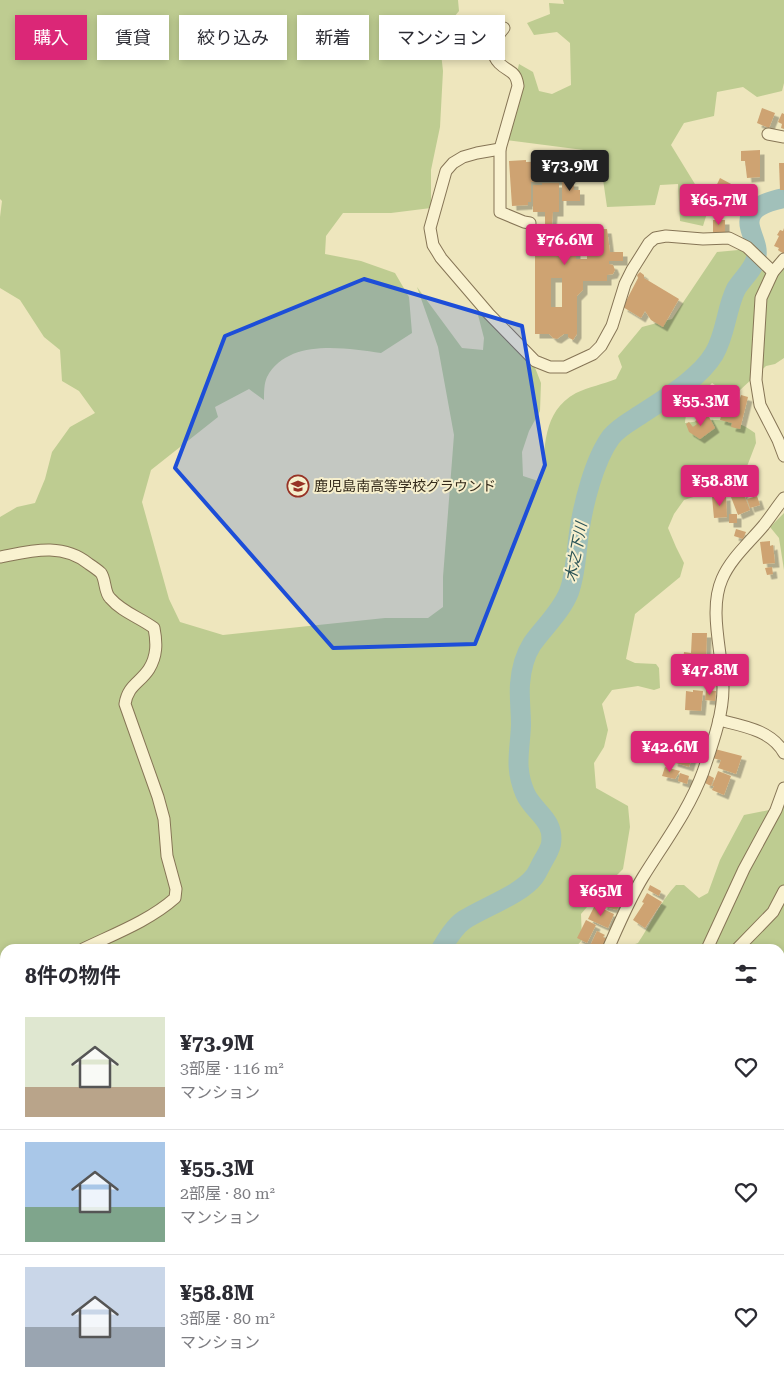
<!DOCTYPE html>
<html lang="ja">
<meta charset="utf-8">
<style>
body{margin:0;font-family:"Roboto Serif","Noto Sans JP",serif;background:#f7f7f7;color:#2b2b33;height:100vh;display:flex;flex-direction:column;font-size:19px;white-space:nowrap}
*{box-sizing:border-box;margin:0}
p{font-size:16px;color:#7c7c81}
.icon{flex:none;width:28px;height:28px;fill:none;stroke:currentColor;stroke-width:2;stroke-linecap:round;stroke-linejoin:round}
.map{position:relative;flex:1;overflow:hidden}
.drawer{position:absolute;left:0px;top:944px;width:785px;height:446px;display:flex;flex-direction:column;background:#fff;border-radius:15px 15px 0 0;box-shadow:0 2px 8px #0003}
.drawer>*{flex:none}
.top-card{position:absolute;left:15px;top:15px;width:500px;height:45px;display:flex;gap:10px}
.price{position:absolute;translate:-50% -42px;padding:0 11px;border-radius:5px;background:#db2777;color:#fff;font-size:16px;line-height:32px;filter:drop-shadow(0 1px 2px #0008)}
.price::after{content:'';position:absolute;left:50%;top:30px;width:15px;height:11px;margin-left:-8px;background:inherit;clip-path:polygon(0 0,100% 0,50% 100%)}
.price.active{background:#222;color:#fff}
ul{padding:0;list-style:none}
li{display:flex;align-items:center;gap:15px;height:125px;padding:0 25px}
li+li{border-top:1px solid #e1e1e2}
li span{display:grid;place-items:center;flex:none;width:140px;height:100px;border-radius:0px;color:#555}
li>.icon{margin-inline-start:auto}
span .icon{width:60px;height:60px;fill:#fffc;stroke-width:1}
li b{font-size:21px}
h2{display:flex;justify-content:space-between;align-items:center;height:60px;padding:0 25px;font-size:21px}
.pill{padding:0 18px;border-radius:0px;background:#fff;box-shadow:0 2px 8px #0003;font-size:18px;line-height:45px}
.pill.active{background:#db2777;color:#fff}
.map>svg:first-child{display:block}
.green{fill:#becc91}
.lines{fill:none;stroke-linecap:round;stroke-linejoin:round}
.river{stroke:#a1c0ba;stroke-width:20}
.building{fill:#cea372;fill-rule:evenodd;filter:url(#shadow)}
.minor-casing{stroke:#867556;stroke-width:13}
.minor{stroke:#f9f2d0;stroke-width:11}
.marked{fill:#1d4ed8;fill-opacity:0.2;stroke:#1d4ed8;stroke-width:4;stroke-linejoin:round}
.labels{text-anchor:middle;stroke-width:4;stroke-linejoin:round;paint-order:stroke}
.poi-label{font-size:14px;fill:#352b1b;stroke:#f6efcd;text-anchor:start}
.water-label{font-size:15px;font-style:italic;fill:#2a5356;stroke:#f6efcd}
</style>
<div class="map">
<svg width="784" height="1389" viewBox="0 0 784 1389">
<defs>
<filter id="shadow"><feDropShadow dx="4.5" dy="4.5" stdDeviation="0" flood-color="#0004"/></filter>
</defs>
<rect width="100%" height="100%" fill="#eee6bd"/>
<g class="green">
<path d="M0,0H458L459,11L439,35L443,71L440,127L431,170V208L391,213H343L326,236L325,254L361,261L395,273L409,297L412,333L381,353C345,348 288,338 267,377C264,383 264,393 264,400L249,389L215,407L218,417L151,470L142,502L169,599L180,622L223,635L385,618H428L443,607V577L454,435L438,347L417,287L462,348L483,350L484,338L477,311L478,306L534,365L541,383L540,411L529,431L522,452L523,476L541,482C546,449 541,412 576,393C588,387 604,384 616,379L622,367L618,356L642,327L672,319L717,252L749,249L770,270L784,262V358L775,364L766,366L739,391L725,392L712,383C701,395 686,405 685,423C710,419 734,416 755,433L756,443L741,482L684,500L674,514L668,528L676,547L684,563L680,577L635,614L626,659L635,663L656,664L659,668L660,688L654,690L638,686L612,690L602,704L608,730L604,747L594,763L596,788L628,806L630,827L623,869L599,893L581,914L582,940L574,949H5V1025L0,1029V517L17,507L35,503L45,479L52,452L70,427L95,413L79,391L62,381L60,350L44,337L20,300L0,288V217L2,201L0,199Z"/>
<path d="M563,0H784V83L782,91L757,97L743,87L717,92L714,116L684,123L671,145L709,207L703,226L680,221L678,184L660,185L655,205L607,207L599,152L507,140L509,107L519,64L533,72L539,91L552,94L571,85L570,43L557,32L534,35L527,23L550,14L549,3L564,4Z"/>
<path d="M784,513V570L779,538L770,527Z"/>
<path d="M784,803V1249L780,1247V949H621L638,943C651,924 660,902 676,885H684L699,898L708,893L720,860L744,815L779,808Z"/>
<path d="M0,1062L4,1063L5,1066V1177H0Z"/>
<path d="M0,1217L5,1223V1361L3,1366L0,1364Z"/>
<path d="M780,1274L784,1276V1389H533V1385H780Z"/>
<path d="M57,1385H252L251,1389H51Z"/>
</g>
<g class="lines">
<g class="river">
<path d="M441,949C447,939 454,927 464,920C484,907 520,895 534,877C538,872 540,866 543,861C546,856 550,849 551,844C555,819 533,812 525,793C514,767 520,751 521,725C521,711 519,697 520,684C521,671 525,655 532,644C544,627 561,612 569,592C576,573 576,553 579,533C583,505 594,460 611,437C618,428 629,422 640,415C664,399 699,379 714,354C726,334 726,309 736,289C742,279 754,269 756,258C759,247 752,237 750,227C745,207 770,201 784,198"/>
<path d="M495,1385L496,1389"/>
</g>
</g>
<g class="building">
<path d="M762,108L775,113L769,128L757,123Z"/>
<path d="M782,113L784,114V129L781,128L782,124L778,122Z"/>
<path d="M760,150V177L747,178L745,161H741V151Z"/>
<path d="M526,160V162L571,160V178H569V180L531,182V202H528V205L512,206L509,161Z"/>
<path d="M779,163H784V190H780Z"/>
<path d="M720,178L733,185L723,206L710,199Z"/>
<path d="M562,182H574V190H580V201H562Z"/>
<path d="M542,183H559V212H553L552,224H557V229H574V225L590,226V229H607L610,252H623V261H609V264L613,265L615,270L613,274L607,275V281H583V290L577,296V334L573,340L568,337V334H564L557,339L553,338L549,334H535V230H545V212H533V185H542ZM576,249H587V259H576ZM551,278H562V307H551Z"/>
<rect x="713" y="220" width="12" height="13"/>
<path d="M784,228V254L778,250L779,248L774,246L779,236L777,235L780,230L783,231Z"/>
<path d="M640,272L644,275V278L679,299L663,327L651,320L645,311L641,318L623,307L638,278L637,275Z"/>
<path d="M741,395L748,397L740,429L731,427L732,423L720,420L723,409L740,413L723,408L725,399L739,401Z"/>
<path d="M702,396L709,401L702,411L695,407Z"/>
<path d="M708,415L715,428L700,439L689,432L686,424L689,422L693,427L697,424L695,421Z"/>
<path d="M743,492L750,510L738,515L731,497Z"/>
<path d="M726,496L727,517L714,518L712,497Z"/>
<path d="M757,496L760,505L750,508L747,499Z"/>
<rect x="729" y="514" width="8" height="9"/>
<path d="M736,529L746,532L743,539L734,536Z"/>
<path d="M770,541V546L773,545L775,563L763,564L760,542Z"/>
<path d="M772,567L773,574L767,575L765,568Z"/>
<path d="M692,633H707L706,662L683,661L684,652L691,653Z"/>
<path d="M693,690L703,691L701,711L685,710L686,691L693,692Z"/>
<path d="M706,690L716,691L715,701L705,700Z"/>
<path d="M670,732L691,739L689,745L682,744L681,747L667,742Z"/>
<path d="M661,744L672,747L669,758L658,754Z"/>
<path d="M673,748L693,754L689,767L673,762L675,756L671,754Z"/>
<path d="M715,749L742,756L736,774L718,768L721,760L712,758Z"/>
<path d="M665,767L680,771L675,779L662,776Z"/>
<path d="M718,771L731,776L724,795L712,790L714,786H712Z"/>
<path d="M680,773L689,776L687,784L678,781Z"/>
<path d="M708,775L714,778L711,786L705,783Z"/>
<path d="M622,875L634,881L624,896L614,888Z"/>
<path d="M650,885L661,891L659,896L648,890Z"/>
<path d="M608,892L622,899L617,910L602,906Z"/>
<path d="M647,893L662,902L645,928L633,920L644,903L642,902Z"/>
<path d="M595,905L614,914L608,928L588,919Z"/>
<path d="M586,920L596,925L587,943L577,938Z"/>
<path d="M597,931L605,935L603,937L607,939L602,949H591L589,948Z"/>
<path d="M39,1385H56L53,1389H37Z"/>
<path d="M306,1385H331L332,1389H307Z"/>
</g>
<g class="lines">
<g class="minor-casing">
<g id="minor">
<path d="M504,28C496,37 488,52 499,63C509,73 516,70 518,86L500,149V212L524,222L530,223"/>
<path d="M768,134L784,137"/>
<path d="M500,149L477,153L463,157L453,163L446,171L430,228L433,245L441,258L489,314L535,361L550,367H565L593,354L601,346L612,326L625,284L632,270L649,243L655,238L666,236L703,239L729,238L747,247L773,272"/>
<path d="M784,259L773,272L761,298L756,380L760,405L778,440L784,456"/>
<path d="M0,557C31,551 62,542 89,564C92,566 98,570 101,573C106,580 104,592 110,598C122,612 139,617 154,628C157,643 157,656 149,669C140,683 128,685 125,704L158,797L164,819L167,856L176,889L175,898C149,921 114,934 83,949"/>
<path d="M719,720C743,726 771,730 784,753"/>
<path d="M608,949C619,924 629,900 643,877C664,843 689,810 703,772C712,745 723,716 723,688C723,654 708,611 722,579C731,558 750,542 764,525C771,516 777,507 784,498"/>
<path d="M707,949L744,869L776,810L784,788"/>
<path d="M737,949L773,912L784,891"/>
<path d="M780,1264L784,1266"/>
<path d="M258,1385V1389"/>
<path d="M346,1385L347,1389"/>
<path d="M24,1389L26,1385"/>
</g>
</g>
<use href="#minor" class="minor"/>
</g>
<path class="marked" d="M364,279L522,326L545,465L475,644L333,648L175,468L225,336Z"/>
<defs>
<g id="school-ring" transform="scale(1.125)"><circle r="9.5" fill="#f6efcd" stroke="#973225" stroke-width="1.5"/><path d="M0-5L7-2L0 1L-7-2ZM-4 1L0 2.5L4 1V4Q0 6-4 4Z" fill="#973225"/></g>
</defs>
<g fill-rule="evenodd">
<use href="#school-ring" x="298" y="486"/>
</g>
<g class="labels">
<g class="poi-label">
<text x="314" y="491">鹿児島南高等学校グラウンド</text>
</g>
<g class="water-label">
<text transform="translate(576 552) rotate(-79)" y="5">木之下川</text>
</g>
</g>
</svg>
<b class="price active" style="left:570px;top:192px">¥73.9M</b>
<b class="price" style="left:719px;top:226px">¥65.7M</b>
<b class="price" style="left:565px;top:266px">¥76.6M</b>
<b class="price" style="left:701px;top:427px">¥55.3M</b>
<b class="price" style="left:720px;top:507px">¥58.8M</b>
<b class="price" style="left:710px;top:696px">¥47.8M</b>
<b class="price" style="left:670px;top:773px">¥42.6M</b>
<b class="price" style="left:601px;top:917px">¥65M</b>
<div class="top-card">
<a class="pill active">購入</a>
<a class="pill">賃貸</a>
<a class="pill">絞り込み</a>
<a class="pill">新着</a>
<a class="pill">マンション</a>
</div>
<section class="drawer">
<h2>8件の物件<svg class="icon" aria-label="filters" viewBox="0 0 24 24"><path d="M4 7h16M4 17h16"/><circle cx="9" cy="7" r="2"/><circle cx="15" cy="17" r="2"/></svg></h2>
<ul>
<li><span style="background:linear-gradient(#dfe7d0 70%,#b9a48a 0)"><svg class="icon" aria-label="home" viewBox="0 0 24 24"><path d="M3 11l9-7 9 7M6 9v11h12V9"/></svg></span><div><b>¥73.9M</b><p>3部屋 · 116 m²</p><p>マンション</p></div><svg class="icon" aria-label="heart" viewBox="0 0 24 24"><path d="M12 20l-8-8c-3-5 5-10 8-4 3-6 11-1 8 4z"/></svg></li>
<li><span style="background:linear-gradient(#a9c7e8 65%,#7fa58c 0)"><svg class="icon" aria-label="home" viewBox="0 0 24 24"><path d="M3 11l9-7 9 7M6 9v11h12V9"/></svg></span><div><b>¥55.3M</b><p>2部屋 · 80 m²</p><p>マンション</p></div><svg class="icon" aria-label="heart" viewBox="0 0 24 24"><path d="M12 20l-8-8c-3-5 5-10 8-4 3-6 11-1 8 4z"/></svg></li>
<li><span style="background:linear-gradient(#c9d6e8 60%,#9aa5b1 0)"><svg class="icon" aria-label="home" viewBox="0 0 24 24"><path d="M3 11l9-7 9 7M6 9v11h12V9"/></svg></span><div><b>¥58.8M</b><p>3部屋 · 80 m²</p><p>マンション</p></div><svg class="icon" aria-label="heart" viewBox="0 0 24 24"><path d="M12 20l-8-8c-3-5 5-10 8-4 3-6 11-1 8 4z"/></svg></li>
</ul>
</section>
</div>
